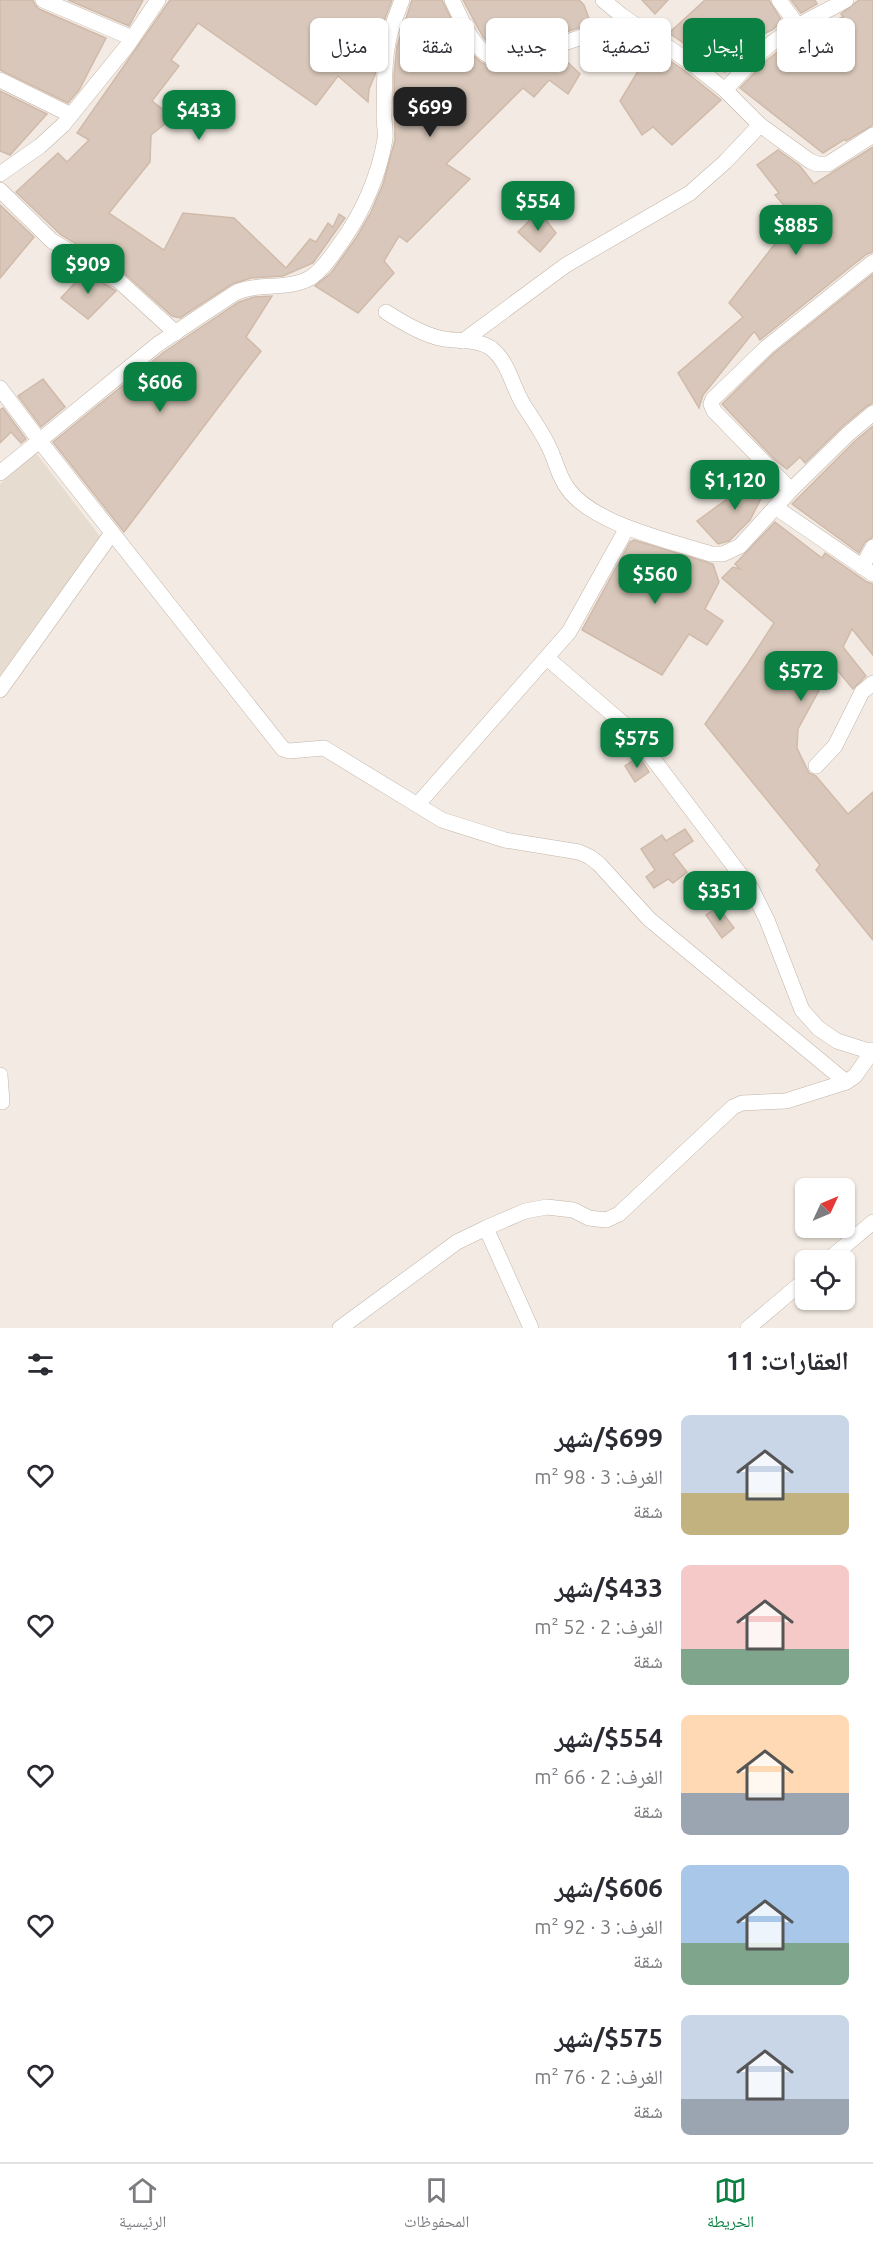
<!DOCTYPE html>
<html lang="ar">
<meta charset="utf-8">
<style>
body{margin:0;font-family:Ubuntu,"Noto Naskh Arabic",sans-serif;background:#f2f2f3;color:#2b2b33;direction:rtl;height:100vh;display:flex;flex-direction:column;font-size:22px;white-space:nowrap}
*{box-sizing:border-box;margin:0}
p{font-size:20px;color:#7c7c81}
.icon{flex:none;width:33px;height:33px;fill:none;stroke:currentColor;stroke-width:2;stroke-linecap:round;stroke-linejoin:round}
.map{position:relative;height:1328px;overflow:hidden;direction:ltr}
.sheet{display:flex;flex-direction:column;background:#fff;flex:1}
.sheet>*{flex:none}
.banner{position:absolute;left:18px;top:18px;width:837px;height:54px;direction:rtl;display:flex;gap:12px}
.needle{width:39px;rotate:46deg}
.controls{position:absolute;left:795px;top:1178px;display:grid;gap:12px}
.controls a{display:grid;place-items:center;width:60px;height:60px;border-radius:9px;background:#fff;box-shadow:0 2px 4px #0004;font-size:30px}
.price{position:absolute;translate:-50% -51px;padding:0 14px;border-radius:12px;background:#0b8043;color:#fff;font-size:20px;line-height:39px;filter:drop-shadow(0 2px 3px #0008)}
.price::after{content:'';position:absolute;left:50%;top:36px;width:18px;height:14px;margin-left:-9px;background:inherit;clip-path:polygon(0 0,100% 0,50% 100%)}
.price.on{background:#222;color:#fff}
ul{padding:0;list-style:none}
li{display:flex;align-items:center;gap:18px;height:150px;padding:0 24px}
li span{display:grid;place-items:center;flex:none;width:168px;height:120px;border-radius:9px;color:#555}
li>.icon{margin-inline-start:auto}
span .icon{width:72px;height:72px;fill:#fffc;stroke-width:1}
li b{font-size:26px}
h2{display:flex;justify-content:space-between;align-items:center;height:72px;padding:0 24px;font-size:26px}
.chip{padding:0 21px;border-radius:9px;background:#fff;box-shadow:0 2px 4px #0004;font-size:21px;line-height:54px}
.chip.on{background:#0b8043;color:#fff}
.tabs{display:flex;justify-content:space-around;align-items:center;height:84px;border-top:2px solid #e1e1e2;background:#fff;font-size:16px;color:#7c7c81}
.tabs a{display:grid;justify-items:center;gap:3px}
.tabs .on{color:#0b8043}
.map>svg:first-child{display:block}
.residential{fill:#e7dcd0}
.building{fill:#d8c7ba;stroke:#d0baaa;stroke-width:1.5}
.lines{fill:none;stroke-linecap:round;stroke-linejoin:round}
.minor-casing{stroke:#c2b4a8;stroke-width:16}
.minor{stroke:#fff;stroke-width:15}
</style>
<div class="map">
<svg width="873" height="1328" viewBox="0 0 873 1328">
<rect width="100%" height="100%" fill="#f3ebe3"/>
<path class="residential" d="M36,453L105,543L0,687V484Z"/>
<g class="building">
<path d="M0,0H33L35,5L39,9L106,38L79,90L68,103L0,70Z"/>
<path d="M68,0H143L129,26Z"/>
<path d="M170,0H392L380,32L375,75L369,89L368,102L338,76L316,105L198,23L171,60L179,66L152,101L165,111L166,123L151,135L150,162L109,213L164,250L183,213L234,218L286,268L310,239L316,242L328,223L333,227L339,214L345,218L313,263L283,276L251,278L232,284L180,318L172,316L124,273L80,244L78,245L61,235L16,192L58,153L67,162L89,140L77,133Z"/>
<path d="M412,0H442L462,41L473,55L482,63L495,68H510L560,55L580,74L568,94L549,80L534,97L523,88L446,164L470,179L407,242L399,236L384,261L394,273L358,313L315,286L331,273L356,238L371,212L383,184L395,140L394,75L397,46Z"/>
<path d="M463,0H579L584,5L591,24L522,46L498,48L491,46L483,37Z"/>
<path d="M642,0H668L655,14Z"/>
<path d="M705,0H769L782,21L772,30L753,39L755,45L725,72L669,33Z"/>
<path d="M791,0H815L817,4L801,13Z"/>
<path d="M859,0H873V125L846,141L845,139L823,153L740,88L766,61L786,45L801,35L843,17L841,14Z"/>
<path d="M652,48L685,71L721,100L672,145L653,127L642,135L620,101Z"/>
<path d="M0,91L47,114L10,155L0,151Z"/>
<path d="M873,147V252L867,254L848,269L760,340L755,332L752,334L703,395L699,408L678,373L743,317L729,303L795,218L775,195L779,193L757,165L778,150L800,166L814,184Z"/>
<path d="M0,205L34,237L0,278Z"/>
<path d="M539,211L556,233L540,252L518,232Z"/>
<path d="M85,272L116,291L88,319L61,298Z"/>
<path d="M873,274V403L867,406L842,427L805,463L800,457L787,469L775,460L722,404L773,354Z"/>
<path d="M272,296L246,337L261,351L124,532L53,442L164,352L239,302L254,297Z"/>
<path d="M43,379L65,407L41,427L18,396Z"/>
<path d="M3,408L26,439L21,443L11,432L0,443V410Z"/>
<path d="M873,426V537L865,542L859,553L792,504L855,441Z"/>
<path d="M762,475L769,483L750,520L729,541L718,544L697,521L742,488L737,482Z"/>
<path d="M775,522L822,558L825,553L867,582L873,584V655L852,629L843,647L866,676L853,689L833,665L798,729L797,748L809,773L816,776L848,814L873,792V940L816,870L820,865L705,724L748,663L774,623L722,578L733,567L740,569L735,564Z"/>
<path d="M634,540L713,564L719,582L705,609L723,621L707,645L689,634L662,675L582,630L630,542Z"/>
<path d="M639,756L649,772L635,782L625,766Z"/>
<path d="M685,829L693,841L673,854L687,872L673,883L668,879L654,888L646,877L655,870L641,849L662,835L666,841Z"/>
<path d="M718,907L734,928L722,938L706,915Z"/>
</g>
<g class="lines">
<g class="minor-casing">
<g id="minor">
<path d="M43,0L132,38"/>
<path d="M452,0C461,18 470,42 486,54C508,71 571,37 597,33C614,30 631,32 648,34"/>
<path d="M603,0L621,15L691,63L725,90L760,125L810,161L817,164H828L873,135"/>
<path d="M779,0L798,26"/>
<path d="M0,80L71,115"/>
<path d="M725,90C740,74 755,56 772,43C794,25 822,14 846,0"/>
<path d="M0,174L40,146L63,125L127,46L158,0"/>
<path d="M0,190L52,241L119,281L176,333"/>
<path d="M386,312C402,322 420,333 439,338C456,342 478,338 492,349C509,363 512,386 523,404C532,418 542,432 549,447C556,461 558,476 568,489C593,524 670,541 711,554H723L740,546L791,490L848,434L873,413"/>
<path d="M463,341L566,265L690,193L725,162L760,125"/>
<path d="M0,388L39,440L283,749L289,751L324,748L442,820L505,840L579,852L590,857L599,864L649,919L846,1082L855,1076L873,1050"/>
<path d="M0,473L158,344L235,293C257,282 287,291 310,278C323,270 332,255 340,244C362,214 379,176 385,139C386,132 384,124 384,117C385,90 383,60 390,34C393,23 398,11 402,0"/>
<path d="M791,490L714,411L711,404L713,399L767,347L873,262"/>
<path d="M775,507L873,574"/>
<path d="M862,567L873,547"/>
<path d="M547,658L632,731L752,890L767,920L802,1010L818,1028L837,1041L872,1052"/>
<path d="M0,690L112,533"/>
<path d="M816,766L835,746L862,692L873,683"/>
<path d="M418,804L569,632L627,528"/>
<path d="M0,1075L2,1102"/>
<path d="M486,1228L525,1211L547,1207L573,1210L589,1218L606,1220L619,1214L733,1107L742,1103L786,1101L846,1082"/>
<path d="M828,1260L873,1222"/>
<path d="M340,1328L457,1242L486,1228L531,1328"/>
<path d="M748,1328L806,1279"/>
</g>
</g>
<use href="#minor" class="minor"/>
</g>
</svg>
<div class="controls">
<a><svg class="needle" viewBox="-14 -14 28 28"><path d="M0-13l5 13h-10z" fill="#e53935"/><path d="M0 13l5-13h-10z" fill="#7c7c81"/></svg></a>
<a><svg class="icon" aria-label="locate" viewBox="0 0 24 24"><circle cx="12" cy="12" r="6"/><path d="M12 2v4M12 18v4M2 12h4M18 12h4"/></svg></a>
</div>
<b class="price on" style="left:430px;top:138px">$699</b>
<b class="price" style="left:199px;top:141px">$433</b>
<b class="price" style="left:538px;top:232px">$554</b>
<b class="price" style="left:796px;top:256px">$885</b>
<b class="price" style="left:88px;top:295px">$909</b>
<b class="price" style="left:160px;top:413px">$606</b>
<b class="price" style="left:735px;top:511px">$1,120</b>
<b class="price" style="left:655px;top:605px">$560</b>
<b class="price" style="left:801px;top:702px">$572</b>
<b class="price" style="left:637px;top:769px">$575</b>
<b class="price" style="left:720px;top:922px">$351</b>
<div class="banner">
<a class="chip">شراء</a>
<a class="chip on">إيجار</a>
<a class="chip">تصفية</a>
<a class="chip">جديد</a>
<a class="chip">شقة</a>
<a class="chip">منزل</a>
</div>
</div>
<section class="sheet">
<h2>العقارات: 11<svg class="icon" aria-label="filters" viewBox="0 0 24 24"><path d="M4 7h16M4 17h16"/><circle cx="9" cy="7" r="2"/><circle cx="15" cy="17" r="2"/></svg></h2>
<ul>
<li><span style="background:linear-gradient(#c9d6e8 65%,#c2b280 0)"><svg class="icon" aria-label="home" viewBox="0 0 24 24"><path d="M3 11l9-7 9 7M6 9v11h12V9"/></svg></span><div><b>$699/شهر</b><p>الغرف: 3 · 98 m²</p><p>شقة</p></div><svg class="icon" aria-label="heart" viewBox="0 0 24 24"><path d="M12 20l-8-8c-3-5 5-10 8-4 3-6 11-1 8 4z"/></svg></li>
<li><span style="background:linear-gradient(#f6c9c9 70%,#7fa58c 0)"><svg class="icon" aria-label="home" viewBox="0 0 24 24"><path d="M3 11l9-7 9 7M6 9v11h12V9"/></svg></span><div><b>$433/شهر</b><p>الغرف: 2 · 52 m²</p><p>شقة</p></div><svg class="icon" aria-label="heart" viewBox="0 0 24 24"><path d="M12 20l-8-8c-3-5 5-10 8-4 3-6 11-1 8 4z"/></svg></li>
<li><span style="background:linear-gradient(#ffd9b3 65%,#9aa5b1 0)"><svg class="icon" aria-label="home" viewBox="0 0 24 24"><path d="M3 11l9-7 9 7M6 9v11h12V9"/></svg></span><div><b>$554/شهر</b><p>الغرف: 2 · 66 m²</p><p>شقة</p></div><svg class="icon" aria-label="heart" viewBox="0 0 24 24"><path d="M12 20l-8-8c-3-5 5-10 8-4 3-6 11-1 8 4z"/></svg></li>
<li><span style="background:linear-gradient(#a9c7e8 65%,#7fa58c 0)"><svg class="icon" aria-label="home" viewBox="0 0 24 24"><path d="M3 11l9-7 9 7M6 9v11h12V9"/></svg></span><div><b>$606/شهر</b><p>الغرف: 3 · 92 m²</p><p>شقة</p></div><svg class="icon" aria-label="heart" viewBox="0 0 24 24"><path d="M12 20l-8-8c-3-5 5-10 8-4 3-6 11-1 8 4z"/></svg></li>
<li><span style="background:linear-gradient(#c9d6e8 70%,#9aa5b1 0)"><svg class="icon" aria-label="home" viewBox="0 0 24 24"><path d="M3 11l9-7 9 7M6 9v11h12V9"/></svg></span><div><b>$575/شهر</b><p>الغرف: 2 · 76 m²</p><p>شقة</p></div><svg class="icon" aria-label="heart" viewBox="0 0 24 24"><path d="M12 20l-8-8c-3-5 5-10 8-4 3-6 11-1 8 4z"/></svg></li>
</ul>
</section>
<nav class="tabs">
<a class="on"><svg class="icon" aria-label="map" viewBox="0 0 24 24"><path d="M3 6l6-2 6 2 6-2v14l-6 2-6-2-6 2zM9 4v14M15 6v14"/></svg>الخريطة</a>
<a><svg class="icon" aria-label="saved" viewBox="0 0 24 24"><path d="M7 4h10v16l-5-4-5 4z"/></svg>المحفوظات</a>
<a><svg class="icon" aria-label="home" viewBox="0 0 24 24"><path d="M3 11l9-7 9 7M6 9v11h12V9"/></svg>الرئيسية</a>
</nav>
